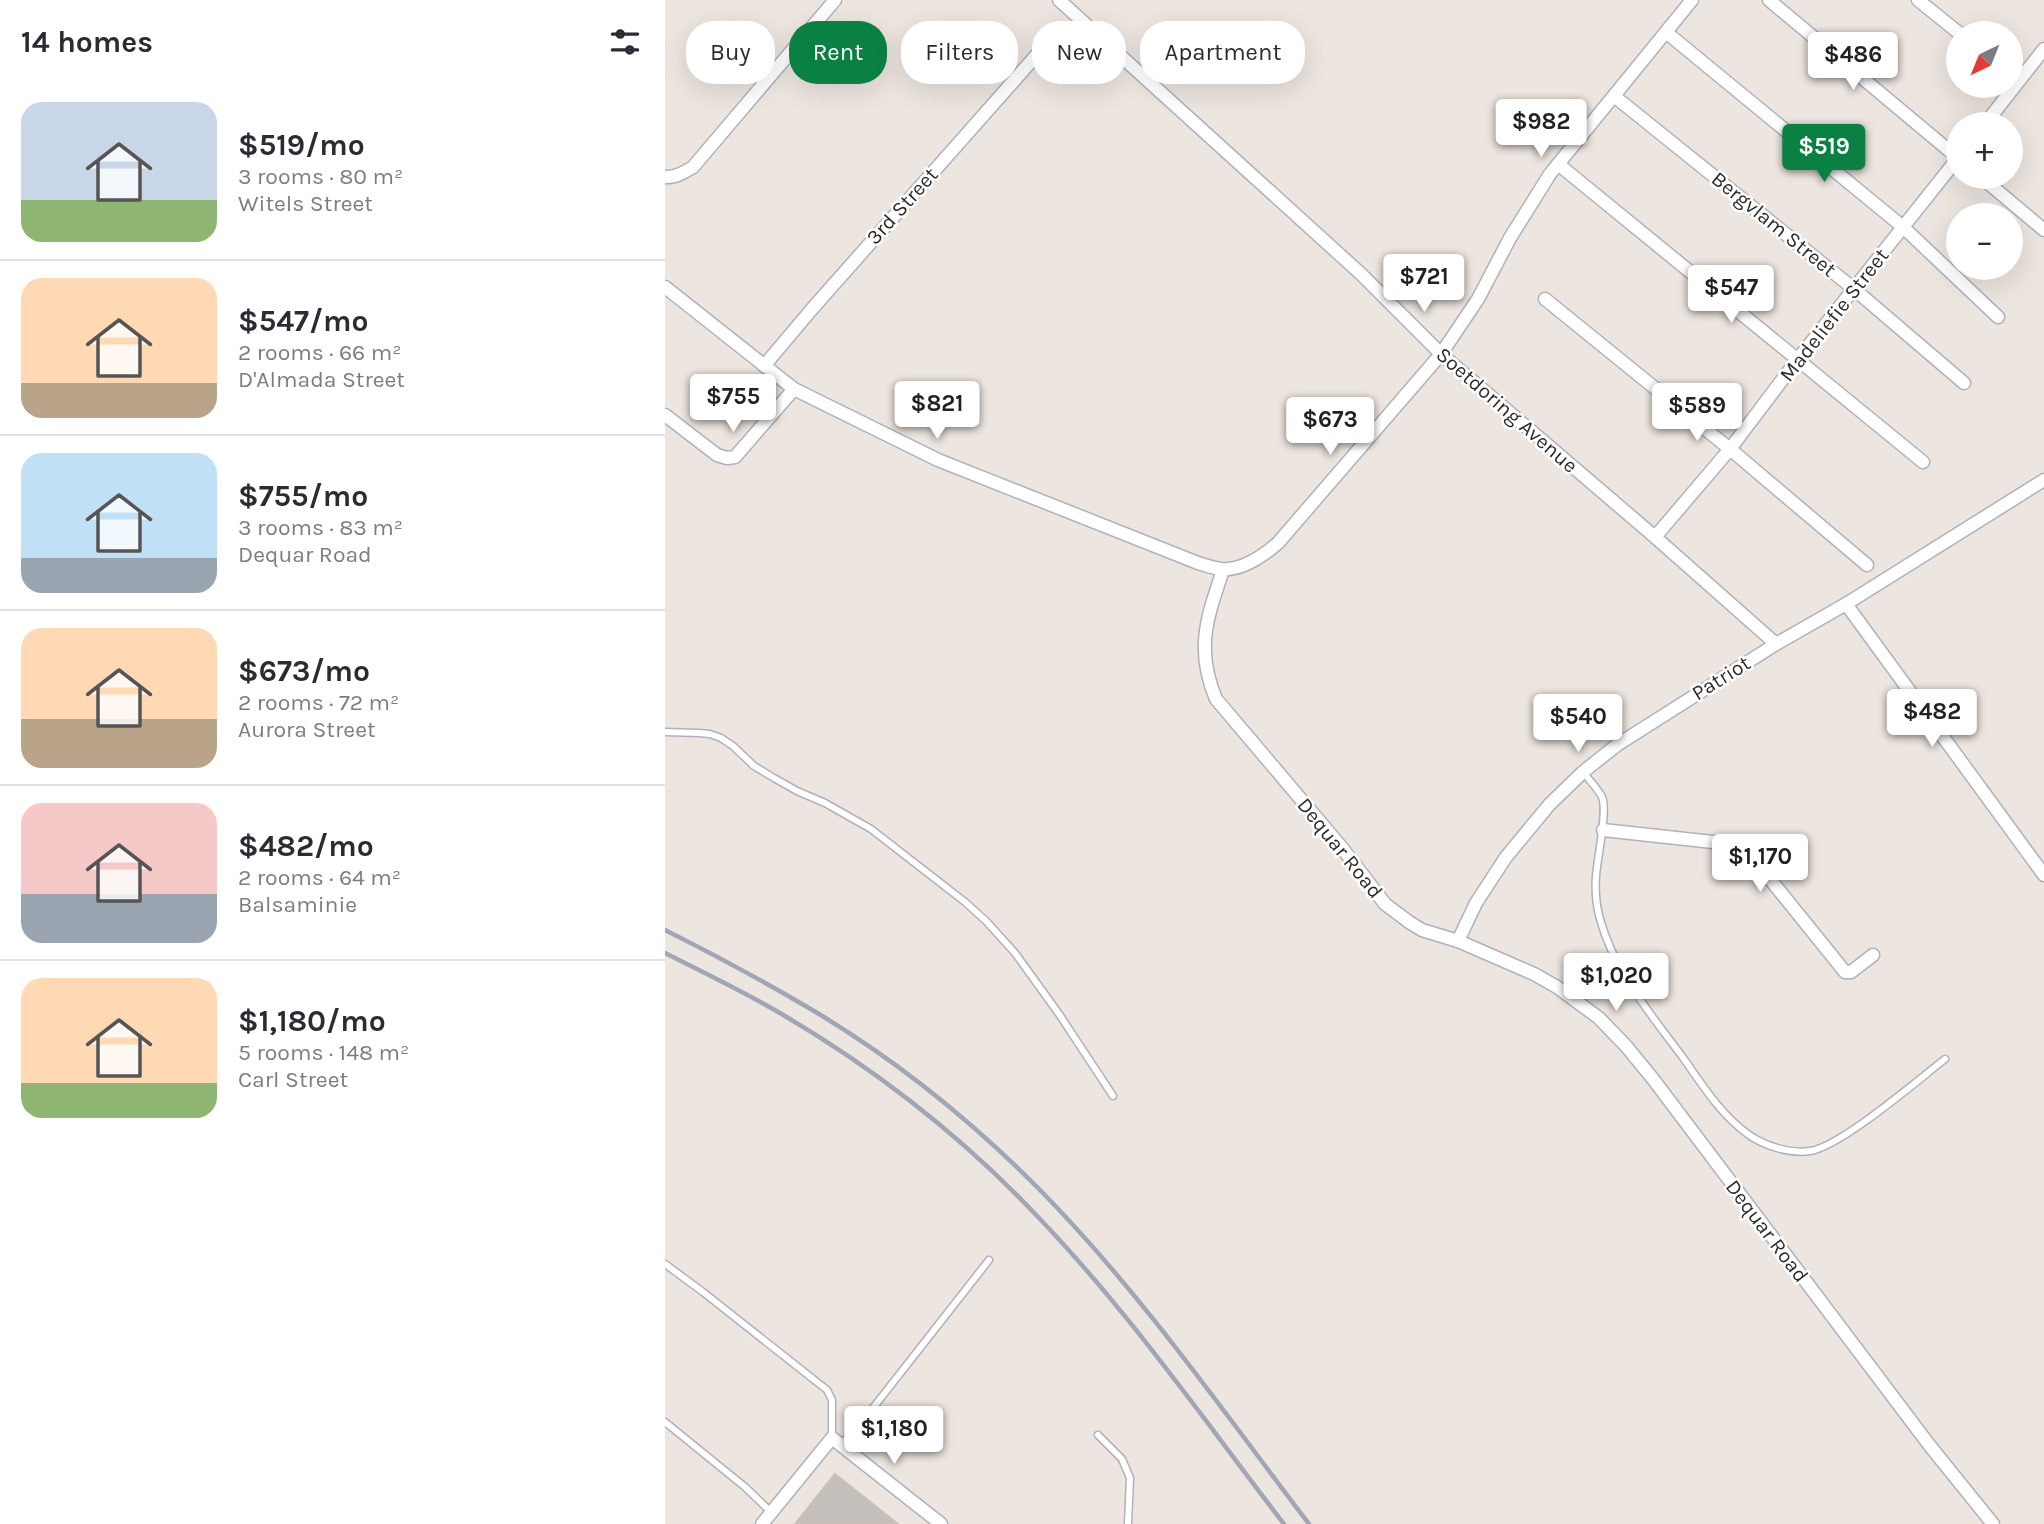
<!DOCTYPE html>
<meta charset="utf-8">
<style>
body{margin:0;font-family:Karla,sans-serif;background:#f2f2f3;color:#2b2b33;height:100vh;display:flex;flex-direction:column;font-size:26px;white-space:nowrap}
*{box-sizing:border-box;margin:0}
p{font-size:23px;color:#7c7c81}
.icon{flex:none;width:38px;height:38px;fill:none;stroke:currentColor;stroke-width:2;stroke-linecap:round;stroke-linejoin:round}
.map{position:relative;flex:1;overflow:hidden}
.sheet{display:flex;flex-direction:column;background:#fff;width:665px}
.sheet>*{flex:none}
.hud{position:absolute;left:21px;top:21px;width:665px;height:63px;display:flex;gap:14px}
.needle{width:46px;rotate:223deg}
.buttons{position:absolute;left:1281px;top:21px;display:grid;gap:14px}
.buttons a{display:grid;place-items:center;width:77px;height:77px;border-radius:50%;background:#fff;box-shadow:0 7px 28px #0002;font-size:35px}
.price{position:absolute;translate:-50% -60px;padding:0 16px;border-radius:7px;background:#fff;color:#222;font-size:23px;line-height:46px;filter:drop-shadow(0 2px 4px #0008)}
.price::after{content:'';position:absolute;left:50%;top:42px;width:21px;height:16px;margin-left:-10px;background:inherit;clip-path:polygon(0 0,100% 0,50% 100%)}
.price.current{background:#0b8043;color:#fff}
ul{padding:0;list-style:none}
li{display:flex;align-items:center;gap:21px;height:175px;padding:0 21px}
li+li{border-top:2px solid #e1e1e2}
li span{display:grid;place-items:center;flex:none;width:196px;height:140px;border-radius:21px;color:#555}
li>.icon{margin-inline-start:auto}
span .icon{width:84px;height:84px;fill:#fffc;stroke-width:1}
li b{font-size:30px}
h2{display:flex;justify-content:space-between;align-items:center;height:84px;padding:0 21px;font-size:30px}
.pill{padding:0 24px;border-radius:28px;background:#fff;box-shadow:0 7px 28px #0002;font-size:24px;line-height:63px}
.pill.current{background:#0b8043;color:#fff}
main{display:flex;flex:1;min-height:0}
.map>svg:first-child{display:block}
.building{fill:#c5bfbb;stroke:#c8c1b8;stroke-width:2}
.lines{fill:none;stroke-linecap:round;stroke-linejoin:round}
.service-casing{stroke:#afb2bc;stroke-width:9}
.minor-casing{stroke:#afb2bc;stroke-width:15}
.service{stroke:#fff;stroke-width:6}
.minor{stroke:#fff;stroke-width:12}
.rail{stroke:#a1a6b5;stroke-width:4.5}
.labels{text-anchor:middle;stroke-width:5;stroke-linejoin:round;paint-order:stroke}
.street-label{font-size:21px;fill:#2c2c2c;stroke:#fff}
</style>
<main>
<section class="sheet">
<h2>14 homes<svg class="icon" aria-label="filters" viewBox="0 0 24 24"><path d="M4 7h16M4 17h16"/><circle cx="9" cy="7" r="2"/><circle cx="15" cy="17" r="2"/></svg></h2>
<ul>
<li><span style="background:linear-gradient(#c9d6e8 70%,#8fb573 0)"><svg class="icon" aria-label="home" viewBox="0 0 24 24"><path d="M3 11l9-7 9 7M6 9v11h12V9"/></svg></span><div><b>$519/mo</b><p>3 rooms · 80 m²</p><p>Witels Street</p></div></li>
<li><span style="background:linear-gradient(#ffd9b3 75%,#b9a48a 0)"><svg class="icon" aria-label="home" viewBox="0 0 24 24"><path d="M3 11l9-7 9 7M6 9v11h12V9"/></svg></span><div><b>$547/mo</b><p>2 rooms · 66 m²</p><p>D'Almada Street</p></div></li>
<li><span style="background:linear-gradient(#bfe0f5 75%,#9aa5b1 0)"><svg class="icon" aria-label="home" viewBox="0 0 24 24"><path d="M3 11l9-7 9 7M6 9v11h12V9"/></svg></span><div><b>$755/mo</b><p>3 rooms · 83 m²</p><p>Dequar Road</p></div></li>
<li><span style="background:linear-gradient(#ffd9b3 65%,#b9a48a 0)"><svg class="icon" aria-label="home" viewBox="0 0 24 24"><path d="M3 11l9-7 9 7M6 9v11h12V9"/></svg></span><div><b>$673/mo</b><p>2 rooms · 72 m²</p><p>Aurora Street</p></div></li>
<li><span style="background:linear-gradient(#f6c9c9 65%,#9aa5b1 0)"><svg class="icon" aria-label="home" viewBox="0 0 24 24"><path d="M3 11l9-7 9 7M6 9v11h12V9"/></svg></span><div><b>$482/mo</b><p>2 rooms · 64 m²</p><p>Balsaminie</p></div></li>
<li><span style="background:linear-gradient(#ffd9b3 75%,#8fb573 0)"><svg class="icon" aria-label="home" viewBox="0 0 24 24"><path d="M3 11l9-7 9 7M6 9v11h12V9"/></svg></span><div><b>$1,180/mo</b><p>5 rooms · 148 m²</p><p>Carl Street</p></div></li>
</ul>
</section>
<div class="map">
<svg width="1379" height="1524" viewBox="0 0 1379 1524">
<rect width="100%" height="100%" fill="#ede5df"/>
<path class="building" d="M170,1474L233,1524H130Z"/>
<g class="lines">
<g class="service-casing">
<g id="service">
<path d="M0,732L34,733L45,734L56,738L68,746L89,766L109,778L132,791L160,803L206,829L300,902L321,921L350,953L394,1014L448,1096"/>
<path d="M918,772C924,780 933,789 937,797C943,811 932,859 931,876C930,890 931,905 935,919C949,971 987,1016 1019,1059C1038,1086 1056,1115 1084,1135C1100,1146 1125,1154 1145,1151C1175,1147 1252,1081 1280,1059"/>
<path d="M0,1264L38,1292L162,1390L167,1400V1438"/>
<path d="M0,1422L80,1487L106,1512"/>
<path d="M433,1435L457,1459L465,1478L463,1524"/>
<path d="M176,1445L208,1408L324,1260"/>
</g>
</g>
<g class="minor-casing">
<g id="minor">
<path d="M394,0L696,274L776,354L990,537L1111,644"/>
<path d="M1104,0L1293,158"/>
<path d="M1253,0L1294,33"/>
<path d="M1002,33L1238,227L1333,317"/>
<path d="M949,96L1189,289L1299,383"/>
<path d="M1320,124L1379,49"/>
<path d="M893,164L1258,462"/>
<path d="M0,177C10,178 20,172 28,167L170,0"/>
<path d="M1316,177L1379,230"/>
<path d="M0,287L129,389L273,460L533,563C540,565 548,568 556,569C577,571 598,556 613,543L776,354L813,299L845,238L885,174L1027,0"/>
<path d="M880,299L1065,449L1202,565"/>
<path d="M99,366L147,309L377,49"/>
<path d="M0,415L52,455L62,458L70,457L129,389"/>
<path d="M990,537L1065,449L1133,359L1293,158"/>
<path d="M558,570C542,618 530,649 551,699L678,849L720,904L744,922L757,930L793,941L869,974L892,987L934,1018L961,1046L988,1079L1265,1446L1328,1524"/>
<path d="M1181,604L1379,875"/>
<path d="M938,830L1066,844C1079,849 1086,857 1096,868L1180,972H1186L1208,955"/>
<path d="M793,941L811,903L841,857L884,805L918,772L952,745L1111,644L1181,604L1379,480"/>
<path d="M97,1524L167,1438L276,1524"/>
</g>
</g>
<use href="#service" class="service"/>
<use href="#minor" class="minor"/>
<g class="rail">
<path d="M0,930C50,955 100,982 149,1011C231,1060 309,1123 376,1191C476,1293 558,1411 644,1524"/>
<path d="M0,953C36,971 73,989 108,1009C205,1065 297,1136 374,1218C464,1312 539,1420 619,1524"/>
</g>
</g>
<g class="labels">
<g class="street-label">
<text transform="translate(237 206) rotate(-48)" y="7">3rd Street</text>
<text transform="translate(1109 224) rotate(39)" y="7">Bergvlam Street</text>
<text transform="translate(1169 315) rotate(-52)" y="7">Madeliefie Street</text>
<text transform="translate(842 410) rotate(41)" y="7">Soetdoring Avenue</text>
<text transform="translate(1056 678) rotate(-32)" y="7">Patriot</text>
<text transform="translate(675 848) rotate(51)" y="7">Dequar Road</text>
<text transform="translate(1102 1231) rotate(53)" y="7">Dequar Road</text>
</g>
</g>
</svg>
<div class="buttons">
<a><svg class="needle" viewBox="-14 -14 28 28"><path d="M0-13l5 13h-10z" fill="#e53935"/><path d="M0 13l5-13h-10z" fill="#7c7c81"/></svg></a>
<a>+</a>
<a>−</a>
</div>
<b class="price" style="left:1188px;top:92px">$486</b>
<b class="price" style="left:876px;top:159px">$982</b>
<b class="price current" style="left:1159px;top:184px">$519</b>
<b class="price" style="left:759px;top:314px">$721</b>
<b class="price" style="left:1066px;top:325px">$547</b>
<b class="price" style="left:68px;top:434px">$755</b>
<b class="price" style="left:272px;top:441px">$821</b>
<b class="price" style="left:1032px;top:443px">$589</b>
<b class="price" style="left:665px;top:457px">$673</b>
<b class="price" style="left:1267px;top:749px">$482</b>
<b class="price" style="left:913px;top:754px">$540</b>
<b class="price" style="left:1095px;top:894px">$1,170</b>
<b class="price" style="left:951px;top:1013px">$1,020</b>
<b class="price" style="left:229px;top:1466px">$1,180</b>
<div class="hud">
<a class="pill">Buy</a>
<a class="pill current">Rent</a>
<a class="pill">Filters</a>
<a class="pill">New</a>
<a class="pill">Apartment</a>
</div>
</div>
</main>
